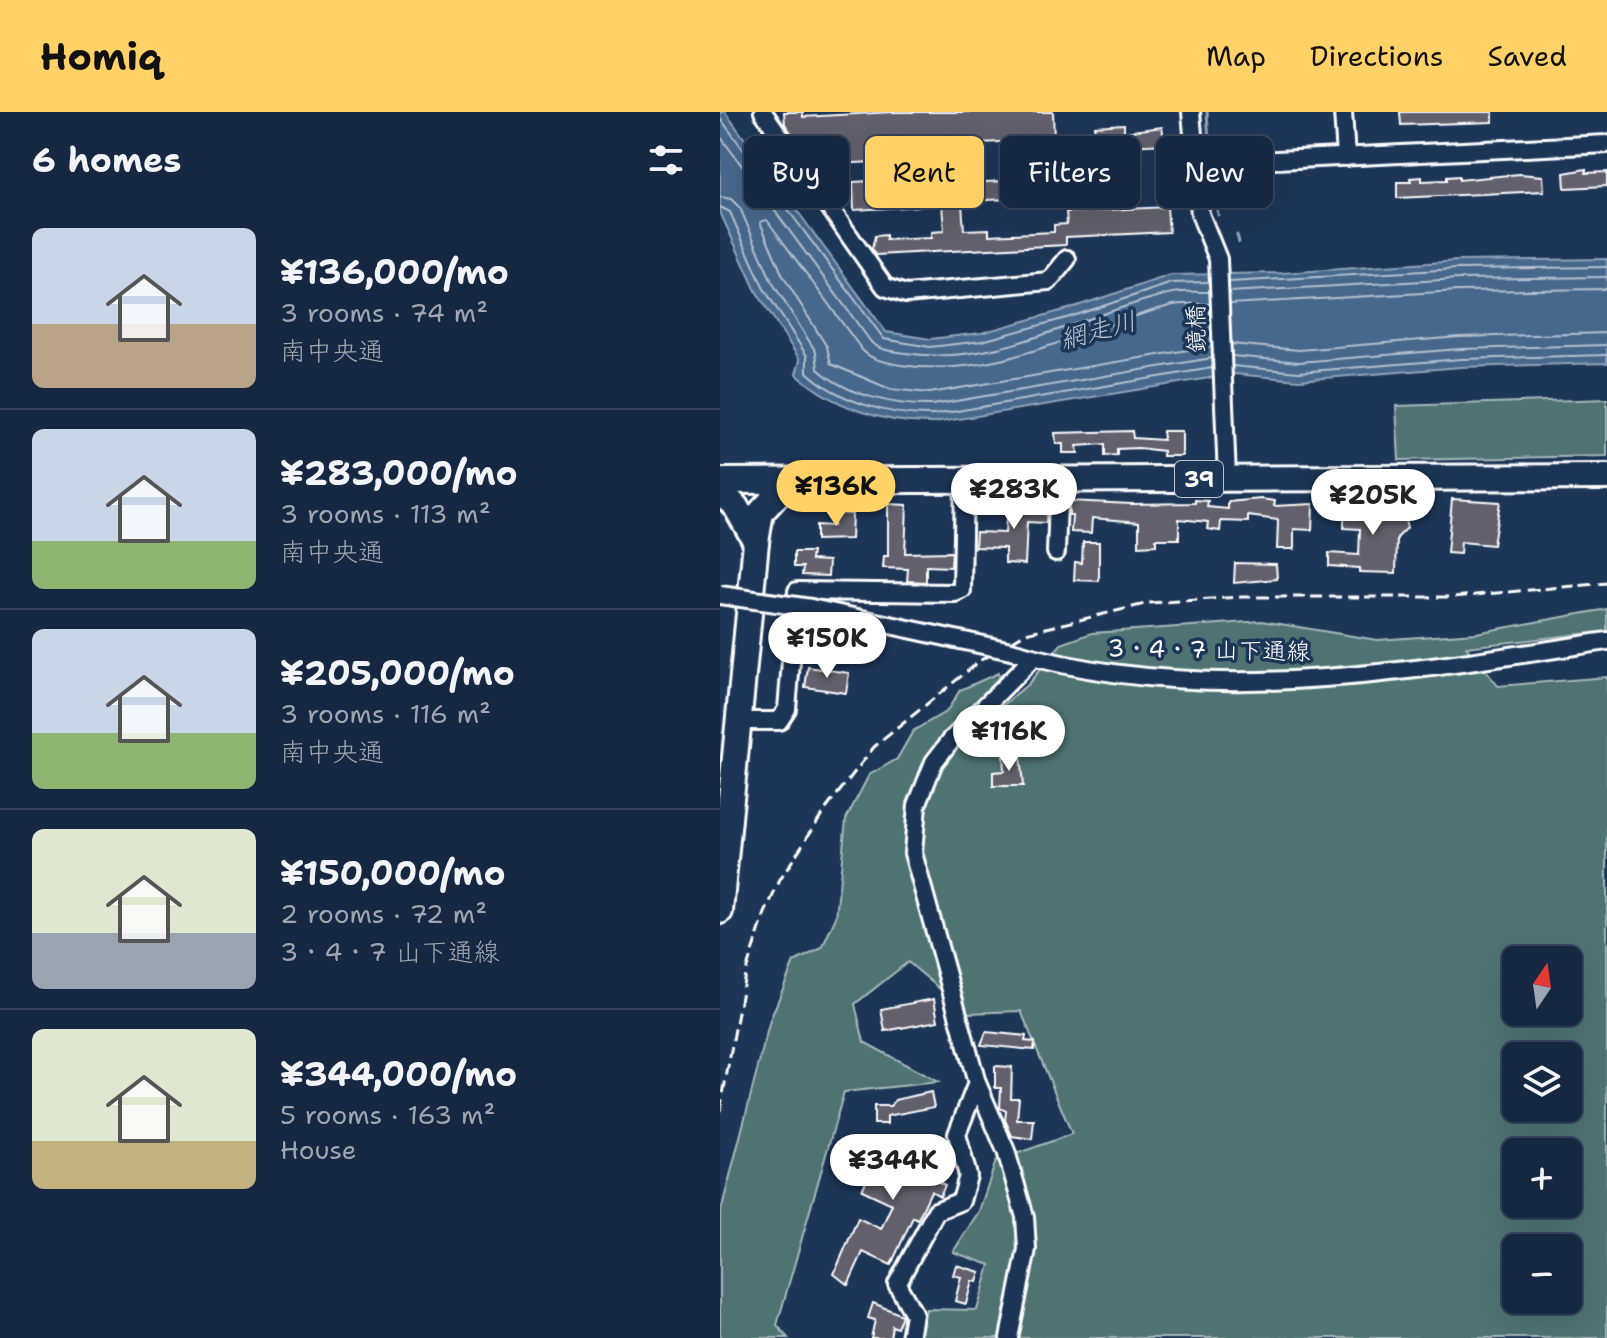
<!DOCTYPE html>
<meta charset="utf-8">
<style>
body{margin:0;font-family:"Shantell Sans","Klee One",sans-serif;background:#23344c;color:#f1f3f6;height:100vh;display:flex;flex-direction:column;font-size:30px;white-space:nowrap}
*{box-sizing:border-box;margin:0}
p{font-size:26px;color:#9ea6b1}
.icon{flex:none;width:44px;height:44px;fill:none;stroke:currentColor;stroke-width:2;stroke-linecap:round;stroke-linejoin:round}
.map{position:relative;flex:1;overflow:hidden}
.side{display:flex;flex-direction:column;background:#162841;width:720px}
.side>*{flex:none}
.hud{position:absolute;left:24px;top:24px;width:742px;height:72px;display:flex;gap:16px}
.needle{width:52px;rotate:13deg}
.controls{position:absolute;left:782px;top:834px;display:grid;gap:16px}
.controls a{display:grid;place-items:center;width:80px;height:80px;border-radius:12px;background:#162841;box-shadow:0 8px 32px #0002,0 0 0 2px #35445a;font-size:40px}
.price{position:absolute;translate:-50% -68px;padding:0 18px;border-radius:28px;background:#fff;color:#222;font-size:26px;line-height:52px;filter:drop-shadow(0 2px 4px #0008)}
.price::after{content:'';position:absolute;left:50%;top:48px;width:24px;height:18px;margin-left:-12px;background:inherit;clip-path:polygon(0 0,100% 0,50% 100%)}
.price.selected{background:#ffd166;color:#111}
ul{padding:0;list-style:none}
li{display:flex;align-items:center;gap:24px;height:200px;padding:0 32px}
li+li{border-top:2px solid #35445a}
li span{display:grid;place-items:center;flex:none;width:224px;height:160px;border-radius:12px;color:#555}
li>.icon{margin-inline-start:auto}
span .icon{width:96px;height:96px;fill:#fffc;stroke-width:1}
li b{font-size:34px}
h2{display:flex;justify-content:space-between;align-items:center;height:96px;padding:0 32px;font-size:34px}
.tag{padding:0 28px;border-radius:12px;background:#162841;box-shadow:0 8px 32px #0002,0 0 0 2px #35445a;font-size:28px;line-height:72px}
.tag.selected{background:#ffd166;color:#111}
header{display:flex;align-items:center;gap:48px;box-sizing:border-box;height:112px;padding:0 40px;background:#ffd166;color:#111}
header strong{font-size:38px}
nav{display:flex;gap:44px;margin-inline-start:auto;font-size:28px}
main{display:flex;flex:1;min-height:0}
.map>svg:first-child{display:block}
.green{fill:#507373;stroke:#a8b9b9;stroke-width:2;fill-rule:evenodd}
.water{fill:#47678d;stroke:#91a4bb;stroke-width:2}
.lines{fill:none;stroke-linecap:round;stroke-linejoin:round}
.shore{stroke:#b5c2d1;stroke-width:2}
.stream{stroke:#91a4bb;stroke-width:3}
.building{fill:#62616c;stroke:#fff;stroke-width:2}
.minor-casing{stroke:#fff;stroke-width:22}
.highway-casing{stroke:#fff;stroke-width:30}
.minor{stroke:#1d3557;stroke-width:16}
.highway{stroke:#1d3557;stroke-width:24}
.rail{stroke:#fff;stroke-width:3;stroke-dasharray:12 6;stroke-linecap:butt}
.minor-bridge-casing{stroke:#fff;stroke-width:22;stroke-linecap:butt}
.minor-bridge{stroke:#1d3557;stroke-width:16}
.labels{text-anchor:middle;stroke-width:7;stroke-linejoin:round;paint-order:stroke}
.shield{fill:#1d3557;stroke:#bbc2cd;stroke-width:2}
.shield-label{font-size:22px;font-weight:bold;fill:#fff}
.street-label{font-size:24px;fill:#fff;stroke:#1d3557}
.water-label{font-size:26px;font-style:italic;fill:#b5c2d1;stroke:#1d3557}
</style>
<header>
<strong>Homiq</strong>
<nav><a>Map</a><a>Directions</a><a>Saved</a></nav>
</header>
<main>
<section class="side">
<h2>6 homes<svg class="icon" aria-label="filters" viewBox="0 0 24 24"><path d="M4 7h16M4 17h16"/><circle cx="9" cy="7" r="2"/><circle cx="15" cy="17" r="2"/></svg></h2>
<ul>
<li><span style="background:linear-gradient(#c9d6e8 60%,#b9a48a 0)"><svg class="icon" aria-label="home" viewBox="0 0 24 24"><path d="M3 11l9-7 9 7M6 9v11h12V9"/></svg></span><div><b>¥136,000/mo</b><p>3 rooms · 74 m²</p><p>南中央通</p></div></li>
<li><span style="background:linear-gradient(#c9d6e8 70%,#8fb573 0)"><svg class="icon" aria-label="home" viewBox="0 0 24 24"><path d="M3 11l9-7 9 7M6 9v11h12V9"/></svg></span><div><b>¥283,000/mo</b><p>3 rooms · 113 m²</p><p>南中央通</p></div></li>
<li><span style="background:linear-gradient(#c9d6e8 65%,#8fb573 0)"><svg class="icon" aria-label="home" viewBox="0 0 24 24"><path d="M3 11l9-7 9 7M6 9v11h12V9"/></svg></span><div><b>¥205,000/mo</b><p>3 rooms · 116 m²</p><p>南中央通</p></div></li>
<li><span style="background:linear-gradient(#dfe7d0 65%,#9aa5b1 0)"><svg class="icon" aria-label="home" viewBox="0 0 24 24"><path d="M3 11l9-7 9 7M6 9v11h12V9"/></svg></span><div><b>¥150,000/mo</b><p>2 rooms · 72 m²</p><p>3・4・7 山下通線</p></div></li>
<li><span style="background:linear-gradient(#dfe7d0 70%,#c2b280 0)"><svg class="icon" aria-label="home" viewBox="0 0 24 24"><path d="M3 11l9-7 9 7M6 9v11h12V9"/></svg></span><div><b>¥344,000/mo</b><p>5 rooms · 163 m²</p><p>House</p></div></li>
</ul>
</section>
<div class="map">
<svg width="887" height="1226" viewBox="0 0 887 1226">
<rect width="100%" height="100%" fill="#1d3557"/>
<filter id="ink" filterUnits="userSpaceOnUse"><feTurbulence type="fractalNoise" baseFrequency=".0125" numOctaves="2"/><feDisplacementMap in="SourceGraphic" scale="16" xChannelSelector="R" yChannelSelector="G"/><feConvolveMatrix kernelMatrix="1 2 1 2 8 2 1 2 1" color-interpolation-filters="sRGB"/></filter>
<g filter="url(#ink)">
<g class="green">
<path d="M887,287V344L679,348L676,294Z"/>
<path d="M887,497V519L746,535L778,574L887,565V1226H200L206,1197L257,1198L270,1153L233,1140L259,1099L276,1049L352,1022L301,899L248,901L188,850L135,892L144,930L218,970L124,980L57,1213L68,1226H0V1103L50,908L74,850L102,836L116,805L126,707L149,663L177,647L193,619L227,599L240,578L278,561L281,595L308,572L341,532L372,521L542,509L657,528L756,521ZM796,848H848V900H796ZM796,944H848V996H796ZM796,1040H848V1092H796ZM796,1136H848V1188H796Z"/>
</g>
<path class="water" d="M0,0H5L166,220L210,227L261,221L348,197L451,163L562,161L738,149L887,147V251L741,255L579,268L514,262L214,311C164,312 113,295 76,262L80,248L36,179L0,100Z"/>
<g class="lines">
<g class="shore">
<path d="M0,6L164,227L210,235L262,229L350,205L452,171L489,170"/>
<path d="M0,24L151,230C160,239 173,239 185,241C278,256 365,200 453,181C464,179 478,180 489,180"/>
<path d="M0,85L11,87L20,96L52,170L96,240L98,257C126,283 175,294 212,293L492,246"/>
<path d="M0,95L10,100L43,175L87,244V260C119,290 170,304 213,303L492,256"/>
<path d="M509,170L738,157L887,155"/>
<path d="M509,180L739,167L887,165"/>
<path d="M490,192C478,192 465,191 453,193C364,216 276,268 181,253C166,250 153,249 142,238L47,108L40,110L63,164L107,235L111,252L170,277L210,281L492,234"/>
<path d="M510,192L739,179L887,177"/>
<path d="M511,232L579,238L739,225L887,221"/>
<path d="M512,244L579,250L740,237L887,233"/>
<path d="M512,254L579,260L741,247L887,243"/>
</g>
<g class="stream">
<path d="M487,0L490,44"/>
<path d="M491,56L498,103"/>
<path d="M517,123L519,130"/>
</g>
</g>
<g class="building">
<path d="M64,0H83V5L172,0H333L334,27L225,33V46L117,52L118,57L97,58L93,52L91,24L74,25L65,12Z"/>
<path d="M680,0H773V10L681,13Z"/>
<path d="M404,12V20L442,15L445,32L372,36L375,14Z"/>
<path d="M866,57V61L887,60V74L845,76L844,61Z"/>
<path d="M799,62L823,64L824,79L677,86V70H691L690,66L702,65V69L727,68V65L739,64V68Z"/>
<path d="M247,64V71L343,66L344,84L248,89L242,92L244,118L269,117V123L334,120V113L347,112L346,100L447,95L449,120L346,125V133L156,143L152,137L155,124L166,123V128L211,126V120L224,119L222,93L134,98L133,70Z"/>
<path d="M412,319L413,326L443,328V319H462V344H443V339L418,336L397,337V343L385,344V332L357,334L358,341H343V332H336L335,321Z"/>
<path d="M541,387L555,389L554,394L593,392L592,418L574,417V437H557L558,408L528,404V410L501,409L500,419L487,417L488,410L459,407V427H436V433L419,434V410L372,406L371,421L351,420L352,403H349V389L412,392L475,391V388L488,389L487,395L508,397V390Z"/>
<path d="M640,387H669V394L678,395V401L685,408L687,416L677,426L676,461L639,460V456L609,454V441L639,443L640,417L624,416V394H640Z"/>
<path d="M732,387L780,390L773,433L741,430L740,442L727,441Z"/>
<path d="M287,390L327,391L326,411L307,410L305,452L285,451V436L255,435L256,420L285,421Z"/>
<path d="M168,392L187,393L185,441L232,440L231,455L206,454V470L187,469L188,457L163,456L164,444H168Z"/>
<path d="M113,401L132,402L131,427L96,428V413L113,414Z"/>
<path d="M363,430H379V469L354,468L355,450L362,451Z"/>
<path d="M74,440H92L91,448L109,449L108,464L82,463L83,455H74Z"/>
<path d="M515,451L556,452L557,467L514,471Z"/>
<path d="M88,555L129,561L126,581L85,575Z"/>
<path d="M300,643L303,674H273V660L284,659L283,644Z"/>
<path d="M214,887L218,909L165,919L161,897Z"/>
<path d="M266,920L306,924L305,929L315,930L314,938L261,933Z"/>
<path d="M275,954L292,955L291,986H299L297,1008H314L312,1027L292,1024L285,1008L286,999L280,996L281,976H275Z"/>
<path d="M211,980L214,995L167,1004V1012H154V994H171L175,988Z"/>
<path d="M165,1027L187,1037L191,1029L228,1048L217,1069L225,1073L220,1084L211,1079L198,1107L193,1105L171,1153L143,1140L128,1173L114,1162L138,1106L161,1117L172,1092L142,1078Z"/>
<path d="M236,1153L260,1160L257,1170L252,1169L246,1192L235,1189L241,1165L233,1163Z"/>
<path d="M153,1191L182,1203L177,1216L172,1214L170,1226H151L155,1208L148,1206Z"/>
</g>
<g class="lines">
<g class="minor-casing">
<g id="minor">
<path d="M43,0L165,175L186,182L329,169L347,147"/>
<path d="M471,0L480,102L498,147L507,366"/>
<path d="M623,0L626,45"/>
<path d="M475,52L887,32"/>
<path d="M336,440L339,367"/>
<path d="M291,539C483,597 693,559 887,529"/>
<path d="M19,609H59L67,597L77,479L235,481L242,478L244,367"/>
<path d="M190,1226L194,1202L177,1172L216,1099L241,1089L248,1064L237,1022L257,971"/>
<path d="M289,1226L307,1137L305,1105L286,1039L257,971L193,741L197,693L214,650L231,628L313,546"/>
</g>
</g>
<g class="highway-casing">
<g id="highway">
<path d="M0,369L887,365"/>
<path d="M0,378L16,395L36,430"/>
<path d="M0,799L36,430L41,400L70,369"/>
</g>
</g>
<use href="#minor" class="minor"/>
<use href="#highway" class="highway"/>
<path class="rail" d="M0,999L25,862L45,801L60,768L102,702L154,635L261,548L306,521L429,491L522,485H733L887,471"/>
<g class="minor-bridge-casing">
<path id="minor-bridge" d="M0,483L91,496L291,539"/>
</g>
<use href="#minor-bridge" class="minor-bridge"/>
</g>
</g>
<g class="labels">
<rect class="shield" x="455" y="349" width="48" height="36" rx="6"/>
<g class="shield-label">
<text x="479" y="375">39</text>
</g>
<g class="street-label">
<text transform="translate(476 217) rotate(-91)" y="8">鏡橋</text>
<text transform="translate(489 538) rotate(1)" y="8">3・4・7 山下通線</text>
</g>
<g class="water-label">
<text transform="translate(378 218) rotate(-15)" y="9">網走川</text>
</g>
</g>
</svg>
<div class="controls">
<a><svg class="needle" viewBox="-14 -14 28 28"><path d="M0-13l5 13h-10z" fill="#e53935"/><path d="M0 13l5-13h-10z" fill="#9ea6b1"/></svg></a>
<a><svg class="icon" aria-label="layers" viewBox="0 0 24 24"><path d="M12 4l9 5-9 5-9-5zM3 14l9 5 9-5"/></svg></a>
<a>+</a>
<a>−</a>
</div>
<b class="price selected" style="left:116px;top:416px">¥136K</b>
<b class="price" style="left:294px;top:419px">¥283K</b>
<b class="price" style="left:653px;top:425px">¥205K</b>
<b class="price" style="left:107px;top:568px">¥150K</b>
<b class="price" style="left:289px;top:661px">¥116K</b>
<b class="price" style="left:173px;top:1090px">¥344K</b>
<div class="hud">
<a class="tag">Buy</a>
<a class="tag selected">Rent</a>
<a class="tag">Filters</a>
<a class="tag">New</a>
</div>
</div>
</main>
